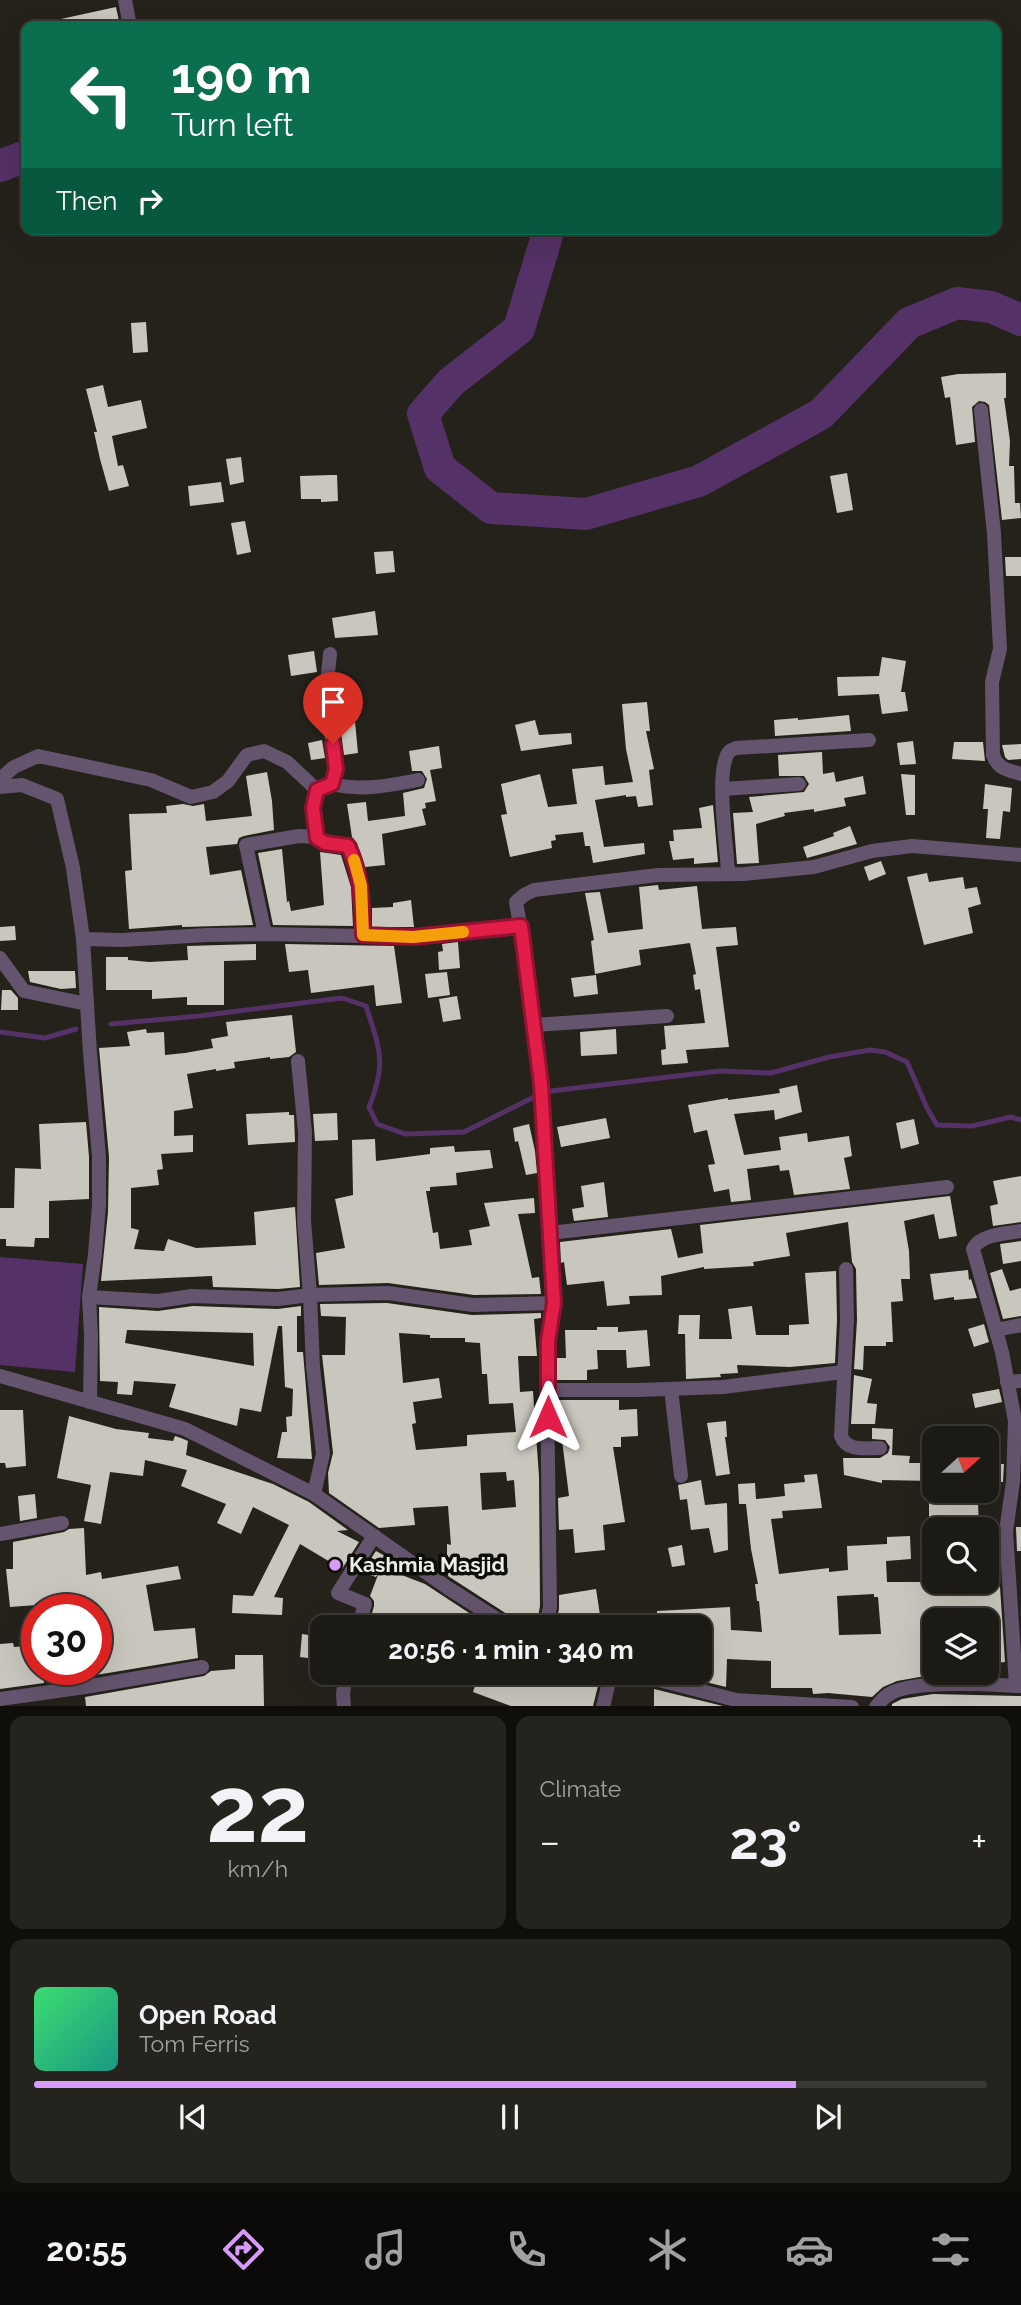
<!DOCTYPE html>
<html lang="en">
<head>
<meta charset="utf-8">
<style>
	:root { --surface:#1b1a14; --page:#24231d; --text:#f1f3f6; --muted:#a0a1a0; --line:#393834; --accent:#d79bf9 }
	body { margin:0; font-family:Raleway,sans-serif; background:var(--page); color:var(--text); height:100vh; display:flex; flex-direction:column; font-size:26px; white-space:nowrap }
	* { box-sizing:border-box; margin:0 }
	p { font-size:23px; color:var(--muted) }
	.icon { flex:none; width:38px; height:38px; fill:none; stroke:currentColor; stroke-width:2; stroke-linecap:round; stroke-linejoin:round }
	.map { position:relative; height:1706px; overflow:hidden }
	.drawer { display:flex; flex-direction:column; gap:10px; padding:10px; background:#0f0e0b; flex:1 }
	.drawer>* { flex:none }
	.guide { position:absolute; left:21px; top:21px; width:980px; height:214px; border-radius:14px; box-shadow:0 7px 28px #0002,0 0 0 2px var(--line); background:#0b6e4f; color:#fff; overflow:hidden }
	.needle { width:46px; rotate:69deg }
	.controls { position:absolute; left:922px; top:1426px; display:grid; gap:14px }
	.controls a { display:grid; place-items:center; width:77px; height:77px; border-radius:14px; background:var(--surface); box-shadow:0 7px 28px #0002,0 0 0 2px var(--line); font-size:35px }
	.speed { position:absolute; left:21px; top:1594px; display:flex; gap:14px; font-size:35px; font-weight:700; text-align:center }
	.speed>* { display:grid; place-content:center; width:91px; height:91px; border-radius:50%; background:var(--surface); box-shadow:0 7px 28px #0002,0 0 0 2px var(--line); line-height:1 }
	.speed .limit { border:10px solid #d22; background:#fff; color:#111 }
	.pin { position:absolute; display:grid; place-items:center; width:60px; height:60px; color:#fff; margin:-72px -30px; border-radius:50% 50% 50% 0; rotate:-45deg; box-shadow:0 0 7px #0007 }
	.pin .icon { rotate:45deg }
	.me { position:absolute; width:77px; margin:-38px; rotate:0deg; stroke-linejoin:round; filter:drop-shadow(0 0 5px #0008) }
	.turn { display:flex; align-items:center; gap:24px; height:147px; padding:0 35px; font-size:32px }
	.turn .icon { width:91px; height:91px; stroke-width:2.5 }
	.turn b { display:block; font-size:49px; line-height:60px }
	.then { display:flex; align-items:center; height:66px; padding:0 35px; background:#0003; gap:14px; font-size:26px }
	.big { font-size:52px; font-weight:700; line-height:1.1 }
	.drawer .card { flex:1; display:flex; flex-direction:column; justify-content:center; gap:10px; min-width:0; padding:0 24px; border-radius:14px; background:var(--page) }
	.drawer .dial { align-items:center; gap:0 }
	.dial b { font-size:91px; line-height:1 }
	.song { display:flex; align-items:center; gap:21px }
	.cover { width:84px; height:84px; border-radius:10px; background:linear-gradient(135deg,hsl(140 70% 55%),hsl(170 70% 35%)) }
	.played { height:7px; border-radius:4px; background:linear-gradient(90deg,var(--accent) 80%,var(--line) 80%) }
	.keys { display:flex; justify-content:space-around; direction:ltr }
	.heat { display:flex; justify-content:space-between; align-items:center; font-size:38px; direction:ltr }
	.drawer .tiles { flex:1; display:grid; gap:10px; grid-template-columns:1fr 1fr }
	.card:last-child { grid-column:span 2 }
	.trip { position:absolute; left:310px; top:1615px; width:402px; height:70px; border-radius:14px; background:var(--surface); box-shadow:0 7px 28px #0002,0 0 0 2px var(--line); font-weight:700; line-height:70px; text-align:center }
	.dock { display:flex; height:112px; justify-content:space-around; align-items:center; background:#0b0a08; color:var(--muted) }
	.dock .icon { width:49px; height:49px }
	.dock .active { color:var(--accent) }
	.dock b { font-size:32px; color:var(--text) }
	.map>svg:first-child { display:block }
	.water { fill:#543166 }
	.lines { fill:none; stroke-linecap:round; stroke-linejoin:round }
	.stream { stroke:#543166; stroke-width:5 }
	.river { stroke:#543166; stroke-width:32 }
	.building { fill:#c9c7bd; fill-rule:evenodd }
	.minor { stroke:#64546d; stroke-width:14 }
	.route-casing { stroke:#92132f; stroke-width:18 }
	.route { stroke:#e11d48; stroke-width:12 }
	.slow { stroke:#f59e0b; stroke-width:12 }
	.poi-dot { fill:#d79bf9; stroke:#0c0c08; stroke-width:2.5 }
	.labels { text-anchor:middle; stroke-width:7; stroke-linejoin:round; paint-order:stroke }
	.poi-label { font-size:21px; font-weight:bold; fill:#eeede8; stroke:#0c0c08; text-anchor:start }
</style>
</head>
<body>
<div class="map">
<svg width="1021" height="1707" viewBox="0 0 1021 1707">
	<rect width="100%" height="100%" fill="#24221b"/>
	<path class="water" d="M0 1257 83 1264 75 1372 0 1365Z"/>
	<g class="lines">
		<g class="stream">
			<path d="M111 1024 199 1016 342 998 366 1006C380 1050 387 1063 369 1107L377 1124 405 1134 464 1132 536 1096"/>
			<path d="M0 1032 45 1038 76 1029"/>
			<path d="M551 1091 719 1071 771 1073 829 1057 870 1050 885 1052 907 1062 927 1108 937 1125 972 1126 1011 1117 1021 1120"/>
		</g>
		<g class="river">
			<path d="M0 166 26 156"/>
			<path d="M549 229 519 329 451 382 423 414 440 468 491 508 586 514 699 481 821 414 909 323 957 303 991 307 1021 320"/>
		</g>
	</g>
	<g class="building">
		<path d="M116 7 120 26H62L61 19Z"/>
		<path d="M146 322 148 352 133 353 131 323Z"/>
		<path d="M1006 373V398H1004L1010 441 1009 466H1014L1015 503H1020L1021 518 1002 520 989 405 985 402 979 401 972 407 975 442 956 445 950 397 945 398 941 377 958 374Z"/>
		<path d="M103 385 108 407 141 400 147 428 112 436 118 466 123 465 129 486 109 491 100 459 94 432H97L86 389Z"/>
		<path d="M241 457 244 482 230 485 226 459Z"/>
		<path d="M847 473 853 510 837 513 830 476Z"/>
		<path d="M331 475H337L338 501 321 502V499H301L300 476Z"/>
		<path d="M221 482 224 502 190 506 188 486Z"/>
		<path d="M245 521 251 552 237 555 231 523Z"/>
		<path d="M393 551 395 572 376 574 374 552Z"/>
		<path d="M1005 557H1021V576H1006Z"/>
		<path d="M375 611 378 635 335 638 332 618Z"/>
		<path d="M314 651 317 672 291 676 288 655Z"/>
		<path d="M882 657 906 661 901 692H905L908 711 882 714 879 694 838 696 837 677 879 676Z"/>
		<path d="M353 701 358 753 344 755 337 702Z"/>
		<path d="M647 702 650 731H646L654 769 649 770 653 805 638 807 636 796 626 797V795L595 800 604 847 644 843 645 854 593 863 590 846H585L583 832 555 835 556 840 551 841 552 848 510 857 501 815 507 814 501 784 540 774 548 807 577 804 572 769 603 766 605 785 633 782 626 749 622 704Z"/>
		<path d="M849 715 851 731 775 736 774 720 798 718V720Z"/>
		<path d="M535 720 539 735 571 733 572 744 521 751 515 725Z"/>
		<path d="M322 740 325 758 311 760 308 743Z"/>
		<path d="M913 741 916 764 900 765 897 743Z"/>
		<path d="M954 742H983L985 761 952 759Z"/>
		<path d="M1021 744V759L1008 760 1005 757 1002 745Z"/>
		<path d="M439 746 442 768 430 770 436 801 425 803 426 808 422 809 426 825 382 834 385 865 365 867 357 843 352 837 347 804 366 802 368 821 405 816 403 793 424 788 427 779 422 771H412L409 751Z"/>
		<path d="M822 752 823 774 834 772 836 782 863 776 866 794 844 798 846 806 814 812V809L784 813 785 816 756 824 759 863 737 864 733 813 753 812 749 797 804 792 809 784 804 776H779L778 755Z"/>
		<path d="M267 772 272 801 274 830 244 836 239 838 237 844 206 847 210 875 241 870 253 925 182 927V925L129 929 125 871 132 870 129 814 167 813 166 806 183 804 193 806 204 804 206 821 252 816 246 776Z"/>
		<path d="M901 774 915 775V815H906Z"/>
		<path d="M985 784 1012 788 1010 812 1003 811 1000 839 986 838 988 809H983Z"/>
		<path d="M713 805 718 862 694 864V858L673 860 669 841H674L673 830 702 828 699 808Z"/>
		<path d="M850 826 857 844 807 858 803 847 834 836 833 833Z"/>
		<path d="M282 849 287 902 289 901 291 911 324 905 320 852 341 855 351 887 353 926 273 925 258 853Z"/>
		<path d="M881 861 886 874 869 881 864 867Z"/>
		<path d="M927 873 929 882 963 877 965 889 977 887 981 904 968 908 973 933 924 945 907 877Z"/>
		<path d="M658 885 659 890 697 886 702 929 736 927 738 945 716 947 729 1047 686 1050 688 1063 662 1065 661 1050 666 1049 664 1026 705 1023 700 989 695 990 693 975 696 974 690 943 639 950 641 965 595 974 591 941 594 940 585 893 600 892 608 933 643 929 639 887Z"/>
		<path d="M411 900 414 927H372V908L393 907V903Z"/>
		<path d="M15 926 16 940 0 941V927Z"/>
		<path d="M458 942 460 968 439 970 438 952 443 951 442 944Z"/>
		<path d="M256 944V960L224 961V1005H187V997L152 999V990H106V957H128V960L149 962 188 960 187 946Z"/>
		<path d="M285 944 394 946 402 1003 376 1006 374 985 311 993 308 970 289 972Z"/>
		<path d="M28 971H75L76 988 61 989 30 982Z"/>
		<path d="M447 972 450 995 428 998 425 974Z"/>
		<path d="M596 975 598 994 574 997 571 978Z"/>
		<path d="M2 990H11L18 998V1010H1Z"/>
		<path d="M457 996 461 1019 443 1022 439 999Z"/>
		<path d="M292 1015 296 1052 289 1057 270 1059V1057L234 1062 235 1068 216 1071V1069L187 1074 193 1108 174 1111V1136L193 1135V1152L161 1154 163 1169 157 1170 159 1185 131 1188V1228L139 1230 134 1249 164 1251 168 1239 196 1248 256 1245 254 1212 295 1207 300 1287 278 1289 213 1287 212 1276 101 1281 108 1212 109 1157 99 1048 130 1046 127 1032 146 1029 147 1033 164 1032 165 1055 185 1053 213 1048 211 1039 228 1036 226 1022Z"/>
		<path d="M616 1029 617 1054 581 1056 580 1032Z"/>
		<path d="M797 1085 802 1112 775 1120 774 1110 734 1114 744 1155 781 1150 779 1137 807 1133 808 1142 849 1136 852 1156 844 1158 850 1189 794 1195 789 1170 780 1171 779 1165 747 1169 751 1200 731 1202 729 1189 714 1192 708 1165 715 1164 707 1130 694 1133 688 1105 728 1098V1100L780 1093 779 1089Z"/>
		<path d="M289 1112V1115H294L295 1142 248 1145 246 1114Z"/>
		<path d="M337 1113 338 1140 315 1141 313 1114Z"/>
		<path d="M606 1118 610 1138 561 1147 557 1127Z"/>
		<path d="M914 1119 919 1144 901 1149 896 1123Z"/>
		<path d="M86 1122 89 1157V1199L49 1201V1238H35L34 1247 6 1246V1239H0V1208H14L15 1168 41 1169 39 1124Z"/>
		<path d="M529 1124 535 1151 537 1173 526 1175 518 1141 515 1142 513 1128Z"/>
		<path d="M375 1139 376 1161 430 1154V1148L454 1146 455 1152 490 1150 493 1168 456 1173 457 1185 430 1187V1191H426L433 1233 438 1232 440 1249 472 1245 469 1230 490 1226 484 1203 534 1198 535 1213 518 1214 532 1278 539 1277 541 1294 474 1295 388 1283 319 1285 316 1253 345 1248 335 1199 353 1195 352 1140Z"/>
		<path d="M1021 1176V1222L993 1226 990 1206 998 1204 993 1181Z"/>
		<path d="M604 1182 608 1217 574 1221 572 1209 584 1207 581 1186Z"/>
		<path d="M950 1196 957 1236 939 1239 934 1214 904 1221 909 1251 910 1279H901L903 1301 891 1302 893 1342H886V1346H864L863 1370 854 1369 857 1320 856 1269 852 1262 848 1222 786 1233 790 1256 753 1262 754 1266 704 1269V1267L661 1276 662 1295 629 1296 630 1304 607 1306 604 1281 567 1285 564 1262 561 1263 560 1242 671 1229 678 1258 703 1253 700 1225Z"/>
		<path d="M1021 1241V1261L1003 1264 1000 1244Z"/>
		<path d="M1002 1269 1010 1291 1021 1288V1316L1003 1319 990 1273Z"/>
		<path d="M968 1270 969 1280 971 1279 977 1298 954 1300V1297L934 1300 930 1274Z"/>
		<path d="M836 1271 837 1320 835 1363 790 1367 737 1365 738 1373 720 1374 721 1377 686 1379 685 1334H678L679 1315H700L699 1339H732L728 1309 752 1306 756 1335H789V1325L809 1324 805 1273Z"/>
		<path d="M387 1303 472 1315 541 1313V1318L534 1319 537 1356H518L520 1392 533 1391 539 1477 540 1606 536 1628H521L516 1620 448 1576 450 1558H447V1544L451 1545 448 1506 413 1508 415 1525 379 1528 329 1493 328 1473 333 1453 322 1355H345L346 1317 321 1316 320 1304ZM399 1333 430 1335V1338H465V1342L480 1343 482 1374H487L489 1404 513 1403 516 1432 467 1435V1446L416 1450 412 1424 416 1423 413 1402 442 1398 439 1378 403 1383ZM506 1472 507 1481 514 1480 516 1507 482 1510 480 1473Z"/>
		<path d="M193 1306 278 1309 301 1306V1316H297V1352H303L312 1459 277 1458 282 1432H287L286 1417 292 1416 293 1389 285 1387 282 1326H278L261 1412 240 1408 237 1426 169 1407 176 1384 134 1381 132 1395 117 1394 118 1382 100 1381 99 1307 158 1311ZM127 1330 253 1333 254 1366 125 1343Z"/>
		<path d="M984 1324 989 1342 974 1347 968 1329Z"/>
		<path d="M597 1327H618V1332L647 1330 650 1366 627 1368 626 1350H597L598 1369 587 1370V1380H557V1358H566L565 1330H597Z"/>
		<path d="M854 1375 872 1379 867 1403 877 1404 875 1424H851Z"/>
		<path d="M999 1389 1002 1402 975 1408 972 1394Z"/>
		<path d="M557 1400H619V1410L637 1409 638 1436 621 1437V1447H613L625 1522 603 1525 605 1550 575 1553 573 1529 559 1530 558 1498 569 1496Z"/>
		<path d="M0 1410H23L26 1466 6 1468 5 1463H0Z"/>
		<path d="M69 1416 116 1429 149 1433 148 1438 173 1441 175 1436 181 1438 188 1441 186 1455 273 1484 309 1502 348 1530 337 1531 359 1542 342 1569 300 1544 274 1597 283 1598 282 1615 232 1613 233 1595 253 1596 289 1525 253 1507 241 1534 217 1523 226 1504 181 1486 187 1470 145 1460 143 1476 110 1472 101 1524 84 1521 91 1485 57 1478Z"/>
		<path d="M726 1421 727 1437H725L730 1474 716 1476 707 1423Z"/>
		<path d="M872 1428 893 1429 892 1455 910 1456 909 1463H934V1481L882 1480V1483L844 1475 843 1458H880L888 1453 890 1447 885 1440 872 1439Z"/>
		<path d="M987 1464H1004L1003 1482H987Z"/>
		<path d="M817 1474 822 1508 782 1511 783 1518 771 1519 779 1574 829 1568V1572L848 1570 847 1546 887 1544V1537L910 1536 911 1559 886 1561 887 1582H983V1587H1000L1005 1662 995 1663 994 1636H987V1620H934V1673L960 1675H931L897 1681 883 1687 872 1697 828 1693 813 1694 812 1688H771V1661L727 1659 726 1687 670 1673H700V1628H657V1611L730 1607 731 1630 762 1632 759 1601H757L755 1584H758L751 1549 746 1504H739L738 1484 755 1483 756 1499 785 1496 784 1484 805 1482 804 1475ZM874 1594V1597H878L881 1634 839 1635 837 1596Z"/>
		<path d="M701 1480 705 1505 727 1503 728 1550 714 1553 709 1528 691 1530 687 1499 680 1500 678 1485Z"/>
		<path d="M35 1494 37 1518 20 1521 18 1496Z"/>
		<path d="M929 1498 978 1501 979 1530H964V1526H929Z"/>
		<path d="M1016 1527H1021V1551H1017Z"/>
		<path d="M84 1528 86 1575 101 1572 102 1579 178 1566 181 1579 146 1585 154 1631 195 1628 198 1658 84 1677 83 1670H101L96 1633V1610H37V1605L10 1607 6 1569H13V1542L64 1532 69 1529Z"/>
		<path d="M987 1528H997L998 1553 987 1554Z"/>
		<path d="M682 1545 685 1565 672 1567 668 1548Z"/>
		<path d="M376 1551 387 1557 376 1577 362 1572Z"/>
		<path d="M381 1567 425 1584 492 1628H368L374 1606V1601L370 1596Z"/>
		<path d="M596 1589 602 1628H555L559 1609V1595Z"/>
		<path d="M302 1634 322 1637V1660L300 1657Z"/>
		<path d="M13 1643 14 1647 37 1645V1670H43L44 1683 0 1689V1644Z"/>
		<path d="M235 1655H263L264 1706H86L85 1697 204 1676 211 1671 235 1669Z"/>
		<path d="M479 1673H580L600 1678 593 1706H511L473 1692Z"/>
		<path d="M654 1689 723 1706H654Z"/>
		<path d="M933 1694 1021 1696V1706H892V1704L902 1699Z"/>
	</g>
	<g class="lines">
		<g class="minor">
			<path d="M125 0 130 26"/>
			<path d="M981 410 994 533 1000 649 992 682 993 755C998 769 1007 770 1021 774"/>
			<path d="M0 779 14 767 38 756 151 780 191 797 213 792 228 781 247 755 264 751 287 762 317 790 332 784 336 769 326 693 330 654"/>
			<path d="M332 784C361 791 388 786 418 780"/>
			<path d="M0 787 22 785 57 799 73 868 83 939 90 1053 99 1157V1205L95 1254 89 1297 91 1335 90 1402"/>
			<path d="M723 789 799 784"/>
			<path d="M317 837 325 843 348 846 361 885 363 935"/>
			<path d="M728 873C727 846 716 778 727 755 730 750 730 751 736 748L869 740"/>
			<path d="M265 934 246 845 299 836 317 837 313 809 317 790"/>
			<path d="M83 939 122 940 207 935 265 934 413 937 521 926"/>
			<path d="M0 958 24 991 87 1004"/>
			<path d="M534 1025 667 1016"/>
			<path d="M298 1061 305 1132 304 1220 310 1295 313 1367 323 1454 314 1494"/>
			<path d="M550 1233 947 1187"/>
			<path d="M846 1269 847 1320 841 1436C847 1452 865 1448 880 1448"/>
			<path d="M89 1297 158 1301 192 1296 278 1299 310 1295 388 1293 473 1305 554 1303"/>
			<path d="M996 1330 1021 1325"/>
			<path d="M0 1376 185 1429 314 1494 448 1588 511 1628"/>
			<path d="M1007 1382 1021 1381"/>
			<path d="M671 1389 681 1476"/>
			<path d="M547 1390H639L723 1387 843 1372"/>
			<path d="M0 1534 62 1523"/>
			<path d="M358 1628 365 1604 338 1593 374 1536"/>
			<path d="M545 1628 550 1607 547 1390 548 1341 554 1303 541 1084 527 966 516 902 524 895 534 890 658 875 744 874 814 867 872 851 912 846 1021 855"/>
			<path d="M632 1673 736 1700 852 1707"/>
			<path d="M1016 1686 1006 1532 1013 1481 1015 1421 1002 1352 973 1249C981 1234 1005 1234 1021 1231"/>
			<path d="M0 1699 85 1687 202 1667"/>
			<path d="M344 1707 343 1694 346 1673"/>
			<path d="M603 1707 611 1673"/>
			<path d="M876 1707C879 1703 883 1698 888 1695 910 1679 992 1685 1021 1686"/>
		</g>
	</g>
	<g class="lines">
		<defs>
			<path id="route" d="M333 744 336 769 332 784 317 790 313 808 317 838 325 843 348 846C362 874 362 904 363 935L413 937 521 926 541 1084 554 1303 548 1341V1417"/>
		</defs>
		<use href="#route" class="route-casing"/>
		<use href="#route" class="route"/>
		<path class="slow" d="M354 860 361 885 363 935 413 937 463 932"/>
	</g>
	<circle class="poi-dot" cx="335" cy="1565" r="7"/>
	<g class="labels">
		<g class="poi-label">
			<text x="349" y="1572">Kashmia Masjid</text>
		</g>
	</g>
</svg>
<div class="controls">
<a><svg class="needle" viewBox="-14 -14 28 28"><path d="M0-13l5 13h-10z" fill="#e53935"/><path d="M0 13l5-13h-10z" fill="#a0a1a0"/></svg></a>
<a><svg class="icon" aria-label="search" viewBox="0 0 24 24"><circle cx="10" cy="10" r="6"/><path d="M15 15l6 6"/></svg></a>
<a><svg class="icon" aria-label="layers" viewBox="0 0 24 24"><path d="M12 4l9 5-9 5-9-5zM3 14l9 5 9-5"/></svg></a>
</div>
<div class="speed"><div class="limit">30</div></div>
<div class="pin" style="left:333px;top:744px;background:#d93025"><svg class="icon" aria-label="arrive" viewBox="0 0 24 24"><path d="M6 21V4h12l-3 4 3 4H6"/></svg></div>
<svg class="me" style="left:548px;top:1417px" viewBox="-20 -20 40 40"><path d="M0-17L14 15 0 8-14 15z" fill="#e11d48" stroke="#fff" stroke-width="4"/></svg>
<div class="trip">20:56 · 1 min · 340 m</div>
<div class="guide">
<div class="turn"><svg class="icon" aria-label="left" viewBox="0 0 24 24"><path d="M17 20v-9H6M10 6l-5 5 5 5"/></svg><div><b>190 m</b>Turn left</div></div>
<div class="then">Then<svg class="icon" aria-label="right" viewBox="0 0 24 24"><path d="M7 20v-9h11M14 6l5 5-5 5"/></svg></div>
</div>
</div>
<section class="drawer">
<div class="tiles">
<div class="card dial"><b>22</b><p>km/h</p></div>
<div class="card"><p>Climate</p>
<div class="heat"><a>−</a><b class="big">23°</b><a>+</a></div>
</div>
<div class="card">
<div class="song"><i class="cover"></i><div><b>Open Road</b><p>Tom Ferris</p></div></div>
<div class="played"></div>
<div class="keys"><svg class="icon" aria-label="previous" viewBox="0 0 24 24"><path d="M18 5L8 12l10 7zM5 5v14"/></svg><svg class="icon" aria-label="pause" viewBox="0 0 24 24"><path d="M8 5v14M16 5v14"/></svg><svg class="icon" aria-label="next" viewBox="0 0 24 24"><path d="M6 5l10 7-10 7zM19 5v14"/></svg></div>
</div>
</div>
</section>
<nav class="dock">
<b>20:55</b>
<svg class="icon active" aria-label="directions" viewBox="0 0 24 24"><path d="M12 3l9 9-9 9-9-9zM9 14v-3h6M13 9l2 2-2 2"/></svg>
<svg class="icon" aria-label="music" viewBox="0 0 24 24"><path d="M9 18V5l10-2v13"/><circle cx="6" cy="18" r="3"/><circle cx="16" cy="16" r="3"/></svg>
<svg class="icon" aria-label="phone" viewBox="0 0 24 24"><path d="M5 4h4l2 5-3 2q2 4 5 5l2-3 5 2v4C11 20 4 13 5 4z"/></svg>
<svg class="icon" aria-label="climate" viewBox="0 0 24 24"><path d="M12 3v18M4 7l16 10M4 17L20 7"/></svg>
<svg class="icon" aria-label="car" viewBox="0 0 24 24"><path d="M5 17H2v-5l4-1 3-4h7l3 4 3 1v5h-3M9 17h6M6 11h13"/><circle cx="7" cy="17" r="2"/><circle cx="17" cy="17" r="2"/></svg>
<svg class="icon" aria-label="filters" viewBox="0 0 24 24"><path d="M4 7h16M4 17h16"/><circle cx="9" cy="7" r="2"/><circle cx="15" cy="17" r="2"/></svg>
</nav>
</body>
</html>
